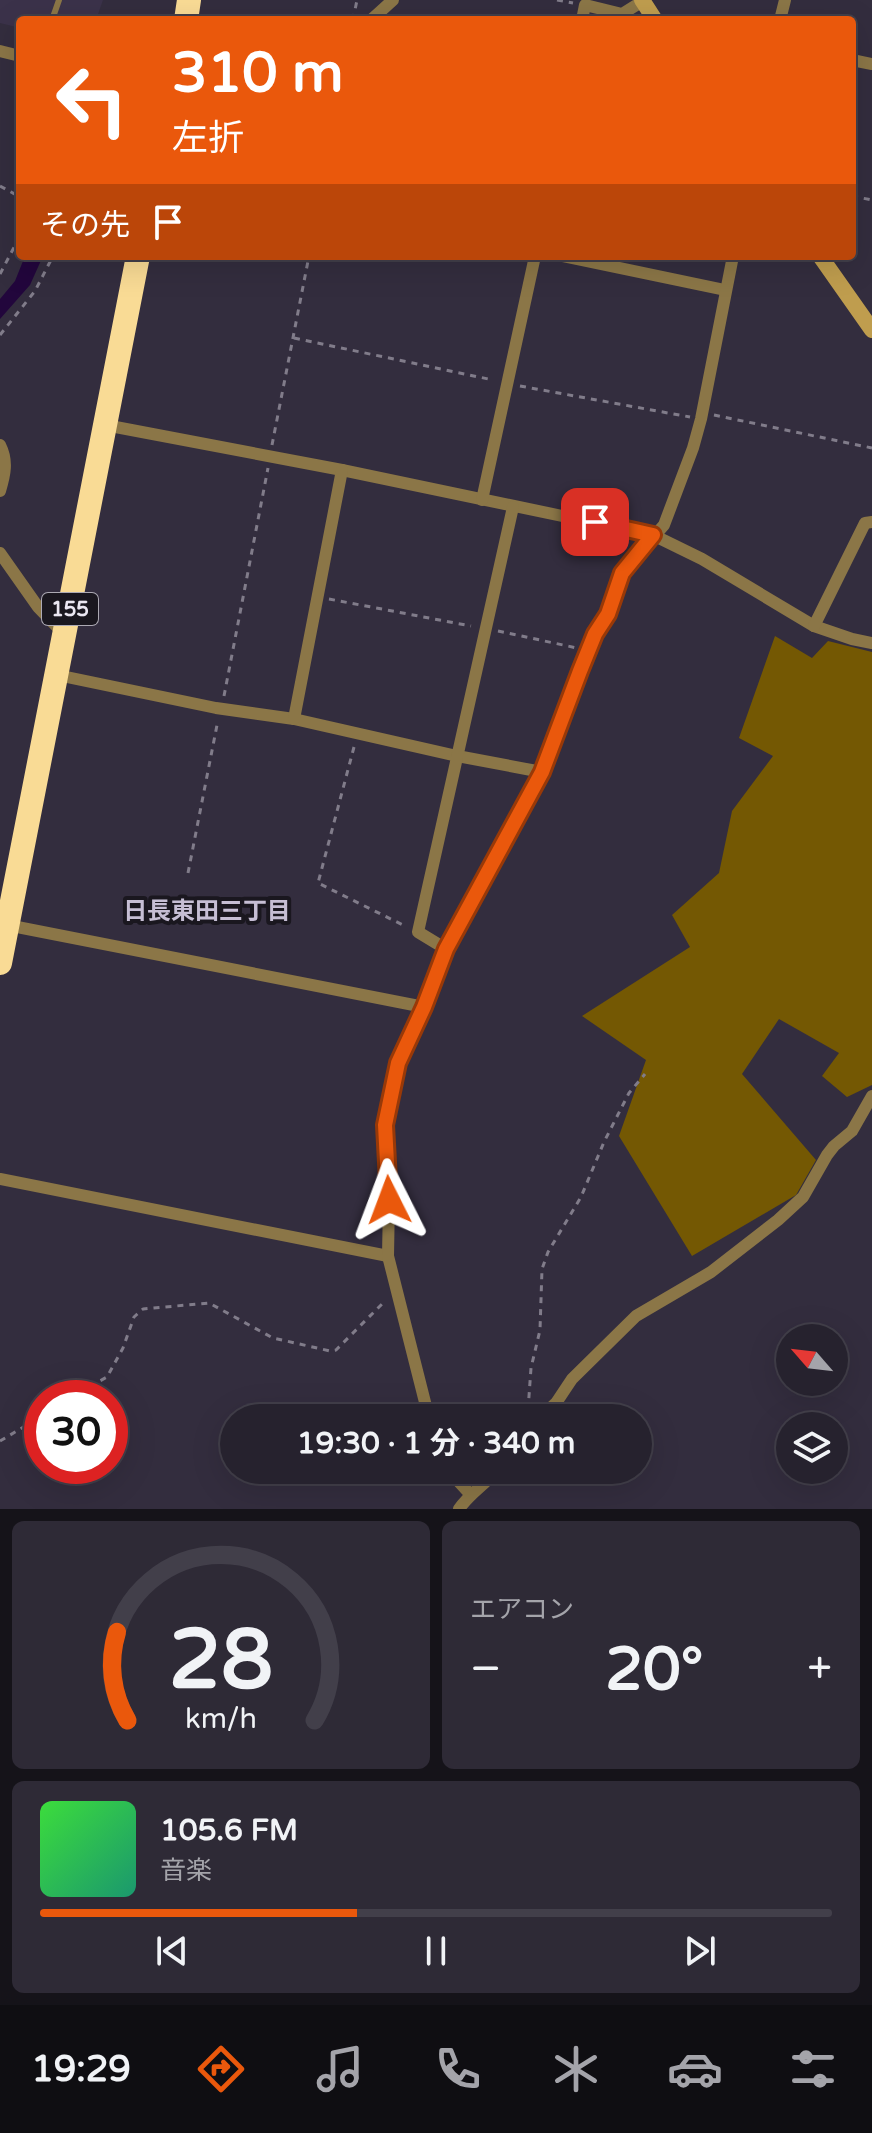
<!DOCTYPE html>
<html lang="ja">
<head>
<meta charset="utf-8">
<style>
	:root { --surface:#26222e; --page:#2e2a36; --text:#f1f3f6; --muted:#a4a4aa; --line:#423f4a; --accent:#ea580c }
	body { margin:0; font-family:"Varela Round","Noto Sans JP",sans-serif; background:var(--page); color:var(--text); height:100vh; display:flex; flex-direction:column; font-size:30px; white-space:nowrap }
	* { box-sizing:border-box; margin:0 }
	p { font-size:26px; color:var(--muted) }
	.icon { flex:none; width:44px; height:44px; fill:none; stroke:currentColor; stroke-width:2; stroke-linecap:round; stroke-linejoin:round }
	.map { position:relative; height:1509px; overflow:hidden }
	.details { display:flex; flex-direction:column; gap:12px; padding:12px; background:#151319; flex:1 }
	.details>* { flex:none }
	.banner { position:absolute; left:16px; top:16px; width:840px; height:244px; border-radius:8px; box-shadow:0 8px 32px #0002,0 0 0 2px var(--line); background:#ea580c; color:#fff; overflow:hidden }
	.needle { width:52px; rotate:298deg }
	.buttons { position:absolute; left:776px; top:1324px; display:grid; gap:16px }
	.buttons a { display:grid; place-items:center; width:72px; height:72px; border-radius:50%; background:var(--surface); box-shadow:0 8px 32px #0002,0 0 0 2px var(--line); font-size:40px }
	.speed { position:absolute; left:24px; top:1380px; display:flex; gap:16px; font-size:40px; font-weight:700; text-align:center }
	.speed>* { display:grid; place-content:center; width:104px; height:104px; border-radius:50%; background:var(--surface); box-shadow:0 8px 32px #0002,0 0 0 2px var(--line); line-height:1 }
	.speed .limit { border:12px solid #d22; background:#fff; color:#111 }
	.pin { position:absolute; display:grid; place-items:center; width:68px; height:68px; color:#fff; margin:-34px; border-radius:16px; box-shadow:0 4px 12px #0006 }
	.me { position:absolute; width:88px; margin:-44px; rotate:357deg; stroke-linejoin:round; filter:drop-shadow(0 0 6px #0008) }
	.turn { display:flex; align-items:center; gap:28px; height:168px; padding:0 24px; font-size:36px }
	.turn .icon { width:104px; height:104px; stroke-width:2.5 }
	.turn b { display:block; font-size:56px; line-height:68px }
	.then { display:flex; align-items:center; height:76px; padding:0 24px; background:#0003; gap:16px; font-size:30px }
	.big { font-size:60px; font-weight:700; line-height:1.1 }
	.details .widget { flex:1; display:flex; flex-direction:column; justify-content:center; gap:12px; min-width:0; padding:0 28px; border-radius:12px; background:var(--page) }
	.details .dial { align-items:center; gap:0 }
	.dial svg { height:208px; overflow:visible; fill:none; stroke:var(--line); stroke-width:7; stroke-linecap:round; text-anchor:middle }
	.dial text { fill:var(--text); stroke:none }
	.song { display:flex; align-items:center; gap:24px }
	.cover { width:96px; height:96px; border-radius:12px; background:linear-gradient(135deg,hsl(120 70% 55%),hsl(160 70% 35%)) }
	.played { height:8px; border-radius:4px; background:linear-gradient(90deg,var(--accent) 40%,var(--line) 40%) }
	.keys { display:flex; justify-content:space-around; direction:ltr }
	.heat { display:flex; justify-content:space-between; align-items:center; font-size:44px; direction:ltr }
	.details .tiles { flex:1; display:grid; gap:12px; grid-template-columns:1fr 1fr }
	.widget:last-child { grid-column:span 2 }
	.trip { position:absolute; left:220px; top:1404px; width:432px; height:80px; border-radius:40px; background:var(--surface); box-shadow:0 8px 32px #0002,0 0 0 2px var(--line); font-weight:700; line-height:80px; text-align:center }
	.dock { display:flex; height:128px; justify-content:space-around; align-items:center; background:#0f0e12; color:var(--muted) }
	.dock .icon { width:56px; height:56px }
	.dock .current { color:var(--accent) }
	.dock b { font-size:36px; color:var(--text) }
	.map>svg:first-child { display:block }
	.built { fill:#3b324a }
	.forest { fill:#745803 }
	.water { fill:#22063c }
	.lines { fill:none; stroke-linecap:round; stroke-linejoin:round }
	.path { stroke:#817c8a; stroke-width:3; stroke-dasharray:6 6; stroke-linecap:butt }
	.lane { stroke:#8b7647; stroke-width:6 }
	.street { stroke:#8b7647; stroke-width:12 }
	.secondary { stroke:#bf9d4e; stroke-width:16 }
	.highway { stroke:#f9db95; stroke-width:24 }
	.route-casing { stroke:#983908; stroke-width:20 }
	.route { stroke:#ea580c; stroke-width:14 }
	.labels { text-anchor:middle; stroke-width:8; stroke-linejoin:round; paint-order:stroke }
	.shield { fill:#1a171f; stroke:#aca9b3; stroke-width:2 }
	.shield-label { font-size:20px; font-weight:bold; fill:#ebe7f2 }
	.neighbourhood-label { font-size:24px; font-weight:bold; fill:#c6bed4; stroke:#1a171f }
</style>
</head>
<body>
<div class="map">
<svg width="872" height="1509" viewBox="0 0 872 1509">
	<rect width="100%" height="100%" fill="#332d3e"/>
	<path class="built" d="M0 0H103L96 20H20V28L0 23Z"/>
	<path class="forest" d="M775 636 812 658 828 641 872 652V1085L847 1097 822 1076 839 1053 779 1019 742 1074 816 1160 796 1195 692 1256 619 1136 646 1060 582 1016 690 947 672 915 719 873 732 811 773 756 739 738Z"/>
	<path class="water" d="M25 256H43L30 285 0 319V299L15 281Z"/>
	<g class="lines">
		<g class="path">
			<path d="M557 0 573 3"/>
			<path d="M353 20 357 0"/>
			<path d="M0 186 20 197"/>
			<path d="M852 196 872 200"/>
			<path d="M0 274 20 236"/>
			<path d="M0 335 35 291 53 256"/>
			<path d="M294 338 493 380"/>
			<path d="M520 386 690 417"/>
			<path d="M714 415 872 448"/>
			<path d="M272 445 309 256"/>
			<path d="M329 599 471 626"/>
			<path d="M498 631 577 648"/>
			<path d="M224 696 268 468"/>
			<path d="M354 747 318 883 407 927"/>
			<path d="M188 873 218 720"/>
			<path d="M69 1398 107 1377 123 1348 134 1317 143 1309 209 1303 273 1338 330 1351 336 1350 386 1300"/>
			<path d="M528 1410 531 1368 540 1330 542 1269 548 1252 581 1197 604 1142 629 1093 645 1074"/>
			<path d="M0 1441 42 1416"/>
		</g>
		<path class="lane" d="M52 20 59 0"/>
		<g class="street">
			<path d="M371 20 393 0"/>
			<path d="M582 20 585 5 622 14 643 1"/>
			<path d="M780 20 785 0"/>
			<path d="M0 51 20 56"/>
			<path d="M852 60 872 64"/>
			<path d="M562 256 725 290"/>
			<path d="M105 425 342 470 653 535 702 559 814 626 852 639 872 643"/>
			<path d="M0 445C8 461 5 474 0 491"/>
			<path d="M482 500 535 256"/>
			<path d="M0 553 38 607 65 635"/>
			<path d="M814 626 865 523 872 522"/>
			<path d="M57 675 216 708 294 719 457 756 542 772"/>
			<path d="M294 719 342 470"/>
			<path d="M7 925 424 1007"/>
			<path d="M446 949 418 932 513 507"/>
			<path d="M0 1179 388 1256"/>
			<path d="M429 1418 388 1256 389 1200 385 1125 391 1089 398 1063 424 1007 446 949 542 772 580 671 595 634 608 614 622 573 664 525 693 448 701 419 733 256"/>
			<path d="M540 1418 556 1403 572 1379 636 1316 711 1272 778 1220 803 1197 827 1155 834 1146 852 1131 872 1096"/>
			<path d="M448 1470 470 1494"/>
			<path d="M459 1509C470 1493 485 1485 497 1470"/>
		</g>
		<g class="secondary">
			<path d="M642 0 655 20"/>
			<path d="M820 256 872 330"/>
		</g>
		<g class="highway">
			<path d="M186 20 189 0"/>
			<path d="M0 963 138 256"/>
		</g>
	</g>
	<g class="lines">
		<defs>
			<path id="route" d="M389 1200 385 1125 398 1063 424 1007 446 949 542 772 580 671 595 634 608 614 622 573 653 535 595 522"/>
		</defs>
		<use href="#route" class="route-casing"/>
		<use href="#route" class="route"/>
	</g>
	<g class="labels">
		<rect class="shield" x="42" y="593" width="56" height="32" rx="6"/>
		<g class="shield-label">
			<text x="70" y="616">155</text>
		</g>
		<g class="neighbourhood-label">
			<text x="207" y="919">日長東田三丁目</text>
		</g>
	</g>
</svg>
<div class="buttons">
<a><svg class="needle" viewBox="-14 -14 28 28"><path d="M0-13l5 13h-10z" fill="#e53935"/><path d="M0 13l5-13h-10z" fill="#a4a4aa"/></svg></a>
<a><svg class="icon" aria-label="layers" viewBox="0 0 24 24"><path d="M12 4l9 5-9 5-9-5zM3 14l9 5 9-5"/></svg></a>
</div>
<div class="speed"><div class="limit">30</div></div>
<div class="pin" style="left:595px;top:522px;background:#d93025"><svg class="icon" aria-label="arrive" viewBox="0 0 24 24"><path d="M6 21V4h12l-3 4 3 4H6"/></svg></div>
<svg class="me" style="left:389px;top:1200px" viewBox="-20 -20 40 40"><path d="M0-17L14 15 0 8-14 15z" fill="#ea580c" stroke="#fff" stroke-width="4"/></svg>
<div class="trip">19:30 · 1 分 · 340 m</div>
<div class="banner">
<div class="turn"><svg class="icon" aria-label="left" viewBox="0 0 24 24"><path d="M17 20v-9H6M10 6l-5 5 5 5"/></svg><div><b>310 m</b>左折</div></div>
<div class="then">その先<svg class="icon" aria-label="arrive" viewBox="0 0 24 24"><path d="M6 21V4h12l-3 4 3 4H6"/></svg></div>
</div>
</div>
<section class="details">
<div class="tiles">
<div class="widget dial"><svg viewBox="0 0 100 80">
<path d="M14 69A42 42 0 1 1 86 69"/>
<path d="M14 69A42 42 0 0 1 10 35" stroke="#ea580c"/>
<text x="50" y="56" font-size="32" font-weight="700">28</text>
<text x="50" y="72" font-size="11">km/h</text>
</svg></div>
<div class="widget"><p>エアコン</p>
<div class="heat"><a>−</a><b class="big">20°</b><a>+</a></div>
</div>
<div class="widget">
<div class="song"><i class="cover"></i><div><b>105.6 FM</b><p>音楽</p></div></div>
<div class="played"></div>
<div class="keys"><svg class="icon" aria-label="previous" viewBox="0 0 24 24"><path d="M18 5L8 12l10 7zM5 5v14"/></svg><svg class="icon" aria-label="pause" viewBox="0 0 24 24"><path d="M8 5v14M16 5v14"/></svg><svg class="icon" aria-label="next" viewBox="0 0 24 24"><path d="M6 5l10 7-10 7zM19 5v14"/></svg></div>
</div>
</div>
</section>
<nav class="dock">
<b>19:29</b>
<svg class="icon current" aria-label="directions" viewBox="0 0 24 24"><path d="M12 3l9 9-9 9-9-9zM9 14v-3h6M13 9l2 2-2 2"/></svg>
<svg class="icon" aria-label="music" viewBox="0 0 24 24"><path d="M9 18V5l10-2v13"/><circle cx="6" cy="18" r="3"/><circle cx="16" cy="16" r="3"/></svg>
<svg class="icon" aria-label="phone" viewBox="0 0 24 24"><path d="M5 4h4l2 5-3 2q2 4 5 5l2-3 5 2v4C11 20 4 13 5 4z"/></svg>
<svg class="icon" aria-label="climate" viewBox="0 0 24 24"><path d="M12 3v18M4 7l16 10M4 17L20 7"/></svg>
<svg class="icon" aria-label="car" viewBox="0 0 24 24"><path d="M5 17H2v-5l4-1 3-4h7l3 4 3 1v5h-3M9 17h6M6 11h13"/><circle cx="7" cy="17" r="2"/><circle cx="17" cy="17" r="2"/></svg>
<svg class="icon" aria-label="filters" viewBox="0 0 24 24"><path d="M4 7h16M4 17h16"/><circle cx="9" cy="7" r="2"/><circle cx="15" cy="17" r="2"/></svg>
</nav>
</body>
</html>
